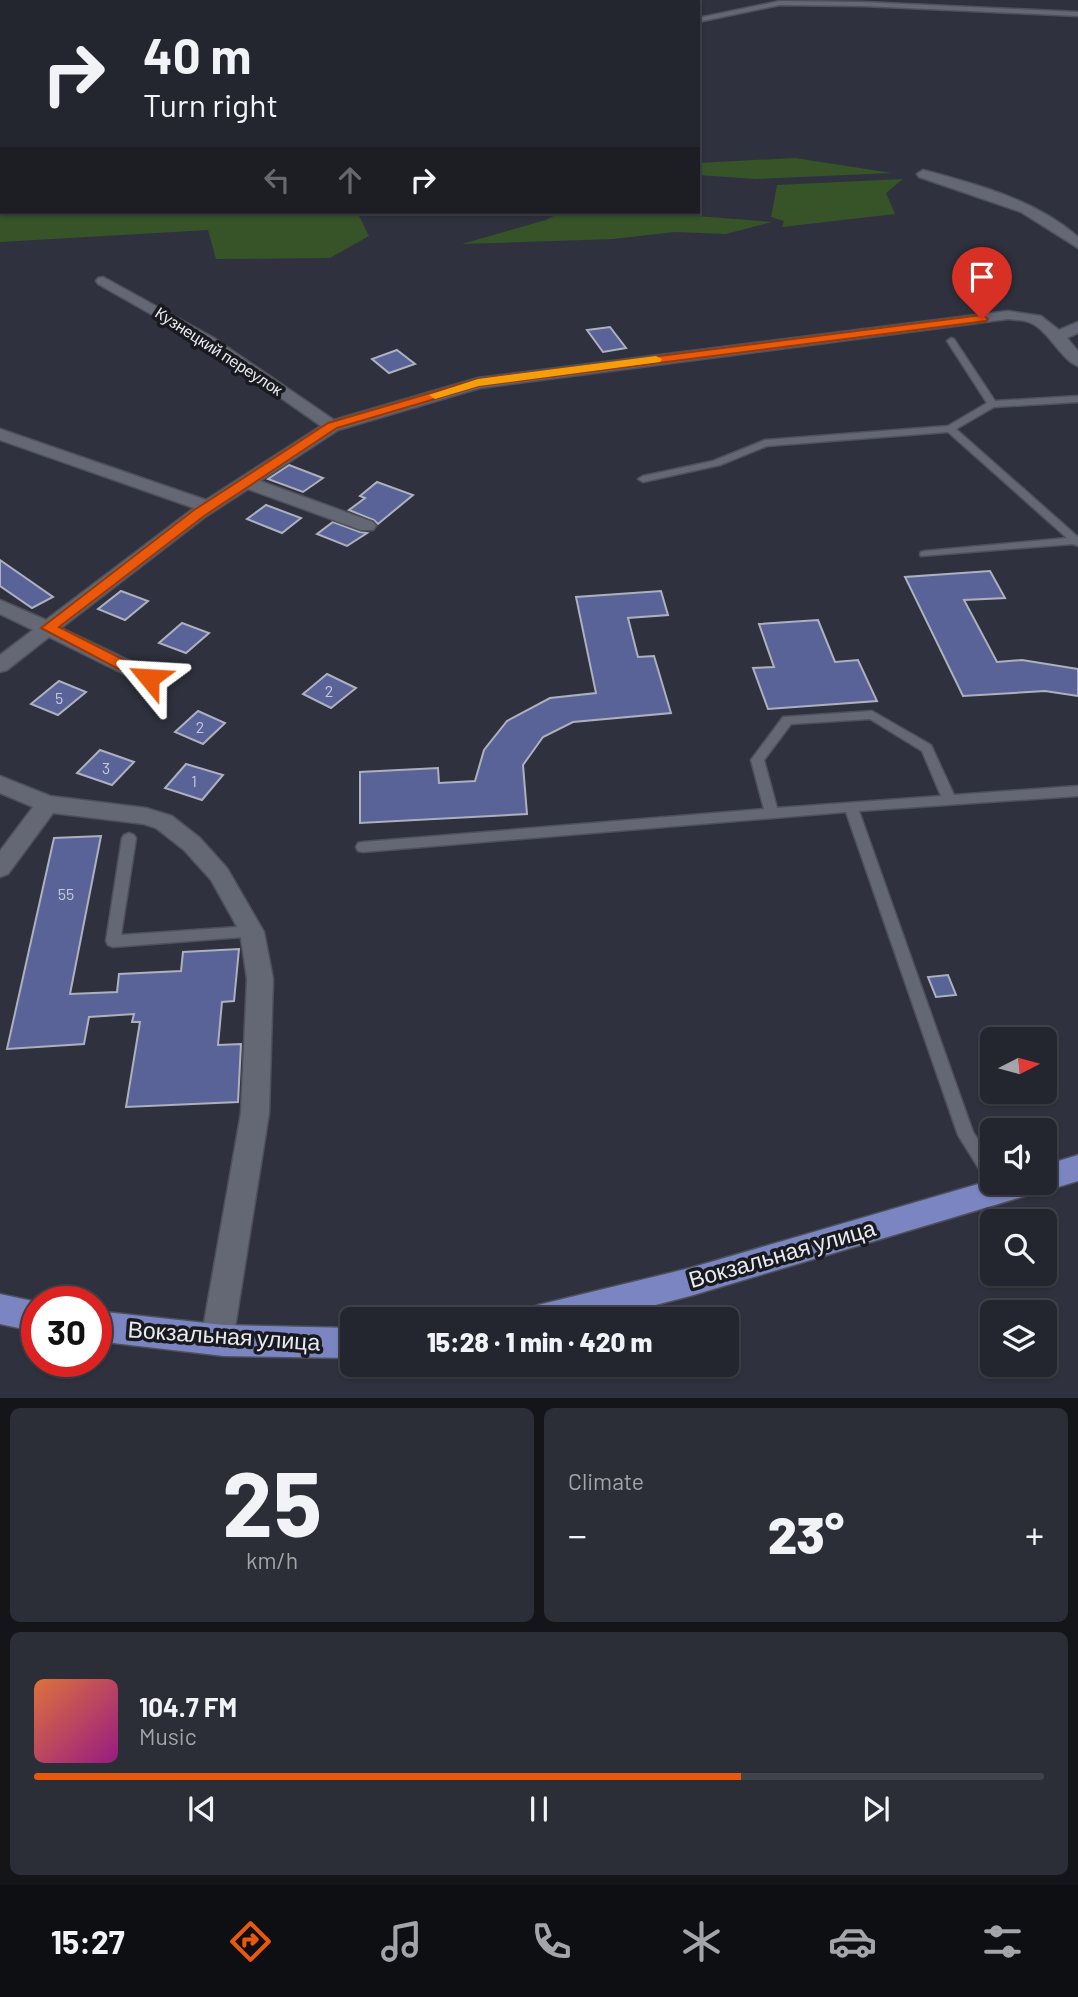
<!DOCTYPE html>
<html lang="en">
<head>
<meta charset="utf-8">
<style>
	:root { --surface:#23262e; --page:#2b2e36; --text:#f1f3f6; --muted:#a3a5aa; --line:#40434a; --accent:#ea580c }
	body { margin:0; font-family:Barlow,sans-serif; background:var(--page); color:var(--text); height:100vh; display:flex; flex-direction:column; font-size:26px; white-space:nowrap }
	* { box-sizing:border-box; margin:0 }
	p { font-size:23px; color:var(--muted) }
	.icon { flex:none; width:38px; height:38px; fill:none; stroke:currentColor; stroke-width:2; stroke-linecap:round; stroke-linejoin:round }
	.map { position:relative; height:1398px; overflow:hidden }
	.side { display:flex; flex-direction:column; gap:10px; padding:10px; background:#131519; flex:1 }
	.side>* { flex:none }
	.top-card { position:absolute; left:0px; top:0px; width:700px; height:214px; box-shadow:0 2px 5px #0004,0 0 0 2px var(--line); background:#23262e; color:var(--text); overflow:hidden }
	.needle { width:46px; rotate:84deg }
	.buttons { position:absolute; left:980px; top:1027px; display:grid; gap:14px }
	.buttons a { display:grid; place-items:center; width:77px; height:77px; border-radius:10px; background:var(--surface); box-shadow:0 2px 5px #0004,0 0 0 2px var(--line); font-size:35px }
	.speed { position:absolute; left:21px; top:1286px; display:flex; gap:14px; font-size:35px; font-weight:700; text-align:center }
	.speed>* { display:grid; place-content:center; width:91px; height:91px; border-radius:50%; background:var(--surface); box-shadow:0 2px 5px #0004,0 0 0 2px var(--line); line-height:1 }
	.speed .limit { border:10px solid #d22; background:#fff; color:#111 }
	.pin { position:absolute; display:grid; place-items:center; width:60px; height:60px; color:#fff; margin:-72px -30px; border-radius:50% 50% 50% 0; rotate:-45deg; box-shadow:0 0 7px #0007 }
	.pin .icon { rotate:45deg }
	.me { position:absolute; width:77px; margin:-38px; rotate:297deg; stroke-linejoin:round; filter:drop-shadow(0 0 5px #0008) }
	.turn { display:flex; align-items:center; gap:24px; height:147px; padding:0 28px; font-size:32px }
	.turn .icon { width:91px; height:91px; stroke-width:2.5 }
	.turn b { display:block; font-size:49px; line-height:60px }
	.lanes { display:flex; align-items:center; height:66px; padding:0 28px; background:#0003; justify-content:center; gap:35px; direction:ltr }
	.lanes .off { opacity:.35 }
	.big { font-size:52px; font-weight:800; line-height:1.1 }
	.side .tile { flex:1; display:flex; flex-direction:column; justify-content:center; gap:10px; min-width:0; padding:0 24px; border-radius:10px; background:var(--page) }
	.side .dial { align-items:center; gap:0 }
	.dial b { font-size:91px; line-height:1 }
	.song { display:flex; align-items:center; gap:21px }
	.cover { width:84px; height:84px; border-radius:10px; background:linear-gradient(135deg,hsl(20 70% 55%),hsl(310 70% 35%)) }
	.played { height:7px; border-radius:4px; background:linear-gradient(90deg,var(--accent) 70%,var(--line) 70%) }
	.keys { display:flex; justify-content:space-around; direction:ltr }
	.heat { display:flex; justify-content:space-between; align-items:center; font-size:38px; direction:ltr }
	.side .tiles { flex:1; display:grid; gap:10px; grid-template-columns:1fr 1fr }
	.tile:last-child { grid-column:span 2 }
	.trip { position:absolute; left:340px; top:1307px; width:399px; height:70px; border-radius:10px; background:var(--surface); box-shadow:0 2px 5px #0004,0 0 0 2px var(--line); font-weight:800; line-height:70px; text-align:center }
	.tabs { display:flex; height:112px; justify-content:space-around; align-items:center; background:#0e0f12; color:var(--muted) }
	.tabs .icon { width:49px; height:49px }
	.tabs .current { color:var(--accent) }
	.tabs b { font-size:32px; color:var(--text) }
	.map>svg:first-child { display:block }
	.green { fill:#375328 }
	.building { fill:#596397; stroke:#adb1bf; stroke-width:2 }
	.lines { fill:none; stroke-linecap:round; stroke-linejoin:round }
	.lane-casing { stroke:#4e505a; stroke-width:3 }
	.street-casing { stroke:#4e505a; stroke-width:3 }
	.primary-casing { stroke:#4e505a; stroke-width:3 }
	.lane { fill:#646774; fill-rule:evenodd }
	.street { fill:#646774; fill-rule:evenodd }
	.primary { fill:#7a85c1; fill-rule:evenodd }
	.route { fill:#ea580c; stroke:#983908; stroke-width:2 }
	.slow { fill:#f59e0b }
	.labels { text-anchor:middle; stroke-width:7; stroke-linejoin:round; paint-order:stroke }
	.far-street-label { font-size:16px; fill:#e8eaf2; stroke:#191a1f }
	.number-label { font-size:16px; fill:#c4c8db }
	.near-street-label { font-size:23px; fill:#e8eaf2; stroke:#191a1f }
</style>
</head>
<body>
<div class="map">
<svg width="1078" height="1399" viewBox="0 0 1078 1399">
	<rect width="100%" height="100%" fill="#2f323e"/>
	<g class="green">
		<path d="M795 158 892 173 756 179 698 175V163Z"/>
		<path d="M903 179 886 193 895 214 782 227 784 221 771 217 777 185Z"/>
		<path d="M0 187 2 212H357L369 236 330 258 216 259 208 230 0 242Z"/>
		<path d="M561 212H693L696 216 772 222 726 234 675 232 613 239 462 244 546 220Z"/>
	</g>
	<g class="building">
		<path d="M610 327 626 348 603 352 587 330Z"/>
		<path d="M397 350 415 364 389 373 372 359Z"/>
		<path d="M289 465 323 478 303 492 268 479Z"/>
		<path d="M377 482 413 495 378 524 374 520 349 510 365 498 360 496Z"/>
		<path d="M266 505 301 518 282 533 247 519Z"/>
		<path d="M333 522 360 532 367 533 347 546 317 534Z"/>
		<path d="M0 560 53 597 32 608 0 586Z"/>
		<path d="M990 571 1005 598 964 600 997 662 1022 660 1078 669V696L1045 691 963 696 905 577Z"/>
		<path d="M121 591 148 601 125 620 98 609Z"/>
		<path d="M661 591 668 615 628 618 638 657 654 656 671 713 573 722 543 737 523 765 527 814 360 823V772L438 768 439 783 475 781 484 750 507 721 550 698 596 693 576 597Z"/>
		<path d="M818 620 835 662 858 660 877 701 768 709 753 668 774 667 759 624Z"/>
		<path d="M182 623 209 633 186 653 159 643Z"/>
		<path d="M327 674 356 688 331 708 303 694Z"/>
		<path d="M59 681 86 692 58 715 31 704Z"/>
		<path d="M198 711 225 723 203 744 175 732Z"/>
		<path d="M100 750 134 762 112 785 77 773Z"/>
		<path d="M186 764 223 775 202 800 165 788Z"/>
		<path d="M101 836 70 994 117 992 119 974 181 971 183 952 239 949 234 1001 222 1002 218 1045 241 1044 238 1102 126 1107 140 1022H132L134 1014 89 1017 84 1044 7 1049 54 838Z"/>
		<path d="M948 975 956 995 936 997 928 977Z"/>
	</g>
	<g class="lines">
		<defs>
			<g id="lane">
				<path d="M780 1 864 2 1078 12V16L864 6 780 5 698 22V18Z"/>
				<path d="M0 119H2L0 124Z"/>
				<path d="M951 338 954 339 995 401 1078 396V402L994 407 956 429 1078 537V546L1073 544 921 556 920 554 921 552 925 551 1067 538 948 432 767 446 720 465 643 482 638 479 643 476 713 461 765 440 948 426 987 403 947 341Z"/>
				<path d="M872 711 931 745 954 795 1078 786V796L859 811 973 1132 992 1161V1182L986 1180 958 1135 846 812 363 852 358 851 356 847 358 843 363 842 764 809 751 760 783 717ZM870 719 922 751 941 796 777 808 764 760 791 724Z"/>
				<path d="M129 833 134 835 136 838 121 935 252 926 257 928 259 932 257 936 113 947 108 945 106 941 122 838 124 835Z"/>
			</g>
			<g id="street">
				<path d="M923 170C976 184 1036 200 1078 237V248L1021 212 919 177 917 174Z"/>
				<path d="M103 277 214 338 334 420 478 378 1008 311 1041 316 1059 330 1078 322V333L1067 338 1078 351V366C1062 361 1049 331 1031 323 1025 320 1015 320 1008 319L480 388 338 430 260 481 373 522 376 526 373 530H361L248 489 205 517 61 628 156 673 159 678 156 683H142L49 637 7 670 0 672V655L33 630 0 614V600L46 620 194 508 0 440V429L206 500 321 426 204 344 98 284 96 281 98 278Z"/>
				<path d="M0 776 50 796 146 808 172 816 200 838 227 868 264 932 273 979 269 1113 233 1340 228 1351 217 1355 206 1351 201 1340 241 1113 247 979 240 932 211 880 184 850 156 828 144 824 53 813 8 874 0 877V851L33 807 0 793Z"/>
			</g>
			<g id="primary">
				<path d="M1078 1155V1181L1045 1191 1037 1188 1035 1192 1025 1196 690 1296 598 1320H523L527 1310 538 1305 690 1268 992 1180V1183H1045V1165Z"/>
				<path d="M0 1294 37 1302V1332L0 1324Z"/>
				<path d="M96 1311 224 1325 352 1328V1358L224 1356 96 1341Z"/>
			</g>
		</defs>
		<use href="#lane" class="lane-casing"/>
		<use href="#street" class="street-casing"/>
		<use href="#primary" class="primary-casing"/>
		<use href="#lane" class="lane"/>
		<use href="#street" class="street"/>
		<use href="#primary" class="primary"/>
	</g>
	<path class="route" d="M982 315 988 319 986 321 479 386 337 428 204 516 59 627 154 675 157 678 154 682H143L41 628 194 510 328 423 478 379Z"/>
	<path class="slow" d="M656 356 662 359 660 362 479 386 435 399 429 395 478 379Z"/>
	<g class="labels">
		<g class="far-street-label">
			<text transform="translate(219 351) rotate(33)" y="6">Кузнецкий переулок</text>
		</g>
		<g class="number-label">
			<text x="329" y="697">2</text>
			<text x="59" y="704">5</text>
			<text x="200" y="733">2</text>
			<text x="106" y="774">3</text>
			<text x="194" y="787">1</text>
			<text x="66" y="900">55</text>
		</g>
		<g class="near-street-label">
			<text transform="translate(782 1254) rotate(-16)" y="8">Вокзальная улица</text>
			<text transform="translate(224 1336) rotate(4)" y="8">Вокзальная улица</text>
		</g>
	</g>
</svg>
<div class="buttons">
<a><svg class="needle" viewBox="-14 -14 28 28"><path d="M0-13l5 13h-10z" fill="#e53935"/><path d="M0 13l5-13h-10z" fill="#a3a5aa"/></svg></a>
<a><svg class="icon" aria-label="sound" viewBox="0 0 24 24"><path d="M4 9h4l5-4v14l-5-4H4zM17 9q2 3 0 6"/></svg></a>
<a><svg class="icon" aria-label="search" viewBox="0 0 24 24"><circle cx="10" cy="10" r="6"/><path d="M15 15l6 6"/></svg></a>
<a><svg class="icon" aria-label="layers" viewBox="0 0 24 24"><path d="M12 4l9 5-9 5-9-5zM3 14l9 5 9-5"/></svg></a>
</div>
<div class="speed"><div class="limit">30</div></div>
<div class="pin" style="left:982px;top:319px;background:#d93025"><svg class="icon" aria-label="arrive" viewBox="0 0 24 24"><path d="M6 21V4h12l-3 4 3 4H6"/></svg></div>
<svg class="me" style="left:149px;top:678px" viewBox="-20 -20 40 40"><path d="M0-17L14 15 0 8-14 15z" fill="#ea580c" stroke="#fff" stroke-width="4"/></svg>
<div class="trip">15:28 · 1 min · 420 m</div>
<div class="top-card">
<div class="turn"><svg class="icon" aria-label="right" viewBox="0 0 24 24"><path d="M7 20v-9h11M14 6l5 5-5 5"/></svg><div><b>40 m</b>Turn right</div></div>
<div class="lanes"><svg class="icon off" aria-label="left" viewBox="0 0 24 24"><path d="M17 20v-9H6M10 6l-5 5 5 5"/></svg><svg class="icon off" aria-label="ahead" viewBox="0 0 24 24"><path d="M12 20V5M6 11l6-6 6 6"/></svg><svg class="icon" aria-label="right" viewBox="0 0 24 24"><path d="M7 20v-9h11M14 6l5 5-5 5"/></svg></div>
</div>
</div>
<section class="side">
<div class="tiles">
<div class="tile dial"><b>25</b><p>km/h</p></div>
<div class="tile"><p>Climate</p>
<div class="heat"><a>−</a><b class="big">23°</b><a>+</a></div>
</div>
<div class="tile">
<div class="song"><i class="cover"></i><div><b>104.7 FM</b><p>Music</p></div></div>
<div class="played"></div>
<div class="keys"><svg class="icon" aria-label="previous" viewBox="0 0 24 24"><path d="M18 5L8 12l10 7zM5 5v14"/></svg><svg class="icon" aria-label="pause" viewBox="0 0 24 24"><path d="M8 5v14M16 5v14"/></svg><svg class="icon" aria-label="next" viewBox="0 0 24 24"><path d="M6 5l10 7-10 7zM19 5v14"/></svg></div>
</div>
</div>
</section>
<nav class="tabs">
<b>15:27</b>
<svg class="icon current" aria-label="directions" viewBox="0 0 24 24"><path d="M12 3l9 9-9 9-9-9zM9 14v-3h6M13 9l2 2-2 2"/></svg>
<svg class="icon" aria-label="music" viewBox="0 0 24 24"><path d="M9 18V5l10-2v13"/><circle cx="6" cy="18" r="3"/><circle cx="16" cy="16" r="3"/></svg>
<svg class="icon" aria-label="phone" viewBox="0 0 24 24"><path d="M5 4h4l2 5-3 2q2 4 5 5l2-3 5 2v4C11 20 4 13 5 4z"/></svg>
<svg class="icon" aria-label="climate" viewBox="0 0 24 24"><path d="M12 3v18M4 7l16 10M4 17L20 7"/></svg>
<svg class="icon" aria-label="car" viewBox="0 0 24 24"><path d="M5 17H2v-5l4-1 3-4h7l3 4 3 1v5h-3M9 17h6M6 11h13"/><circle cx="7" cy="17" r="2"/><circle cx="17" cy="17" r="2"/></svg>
<svg class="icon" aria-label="filters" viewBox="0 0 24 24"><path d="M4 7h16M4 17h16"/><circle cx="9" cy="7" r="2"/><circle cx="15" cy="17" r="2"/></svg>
</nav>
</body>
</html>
